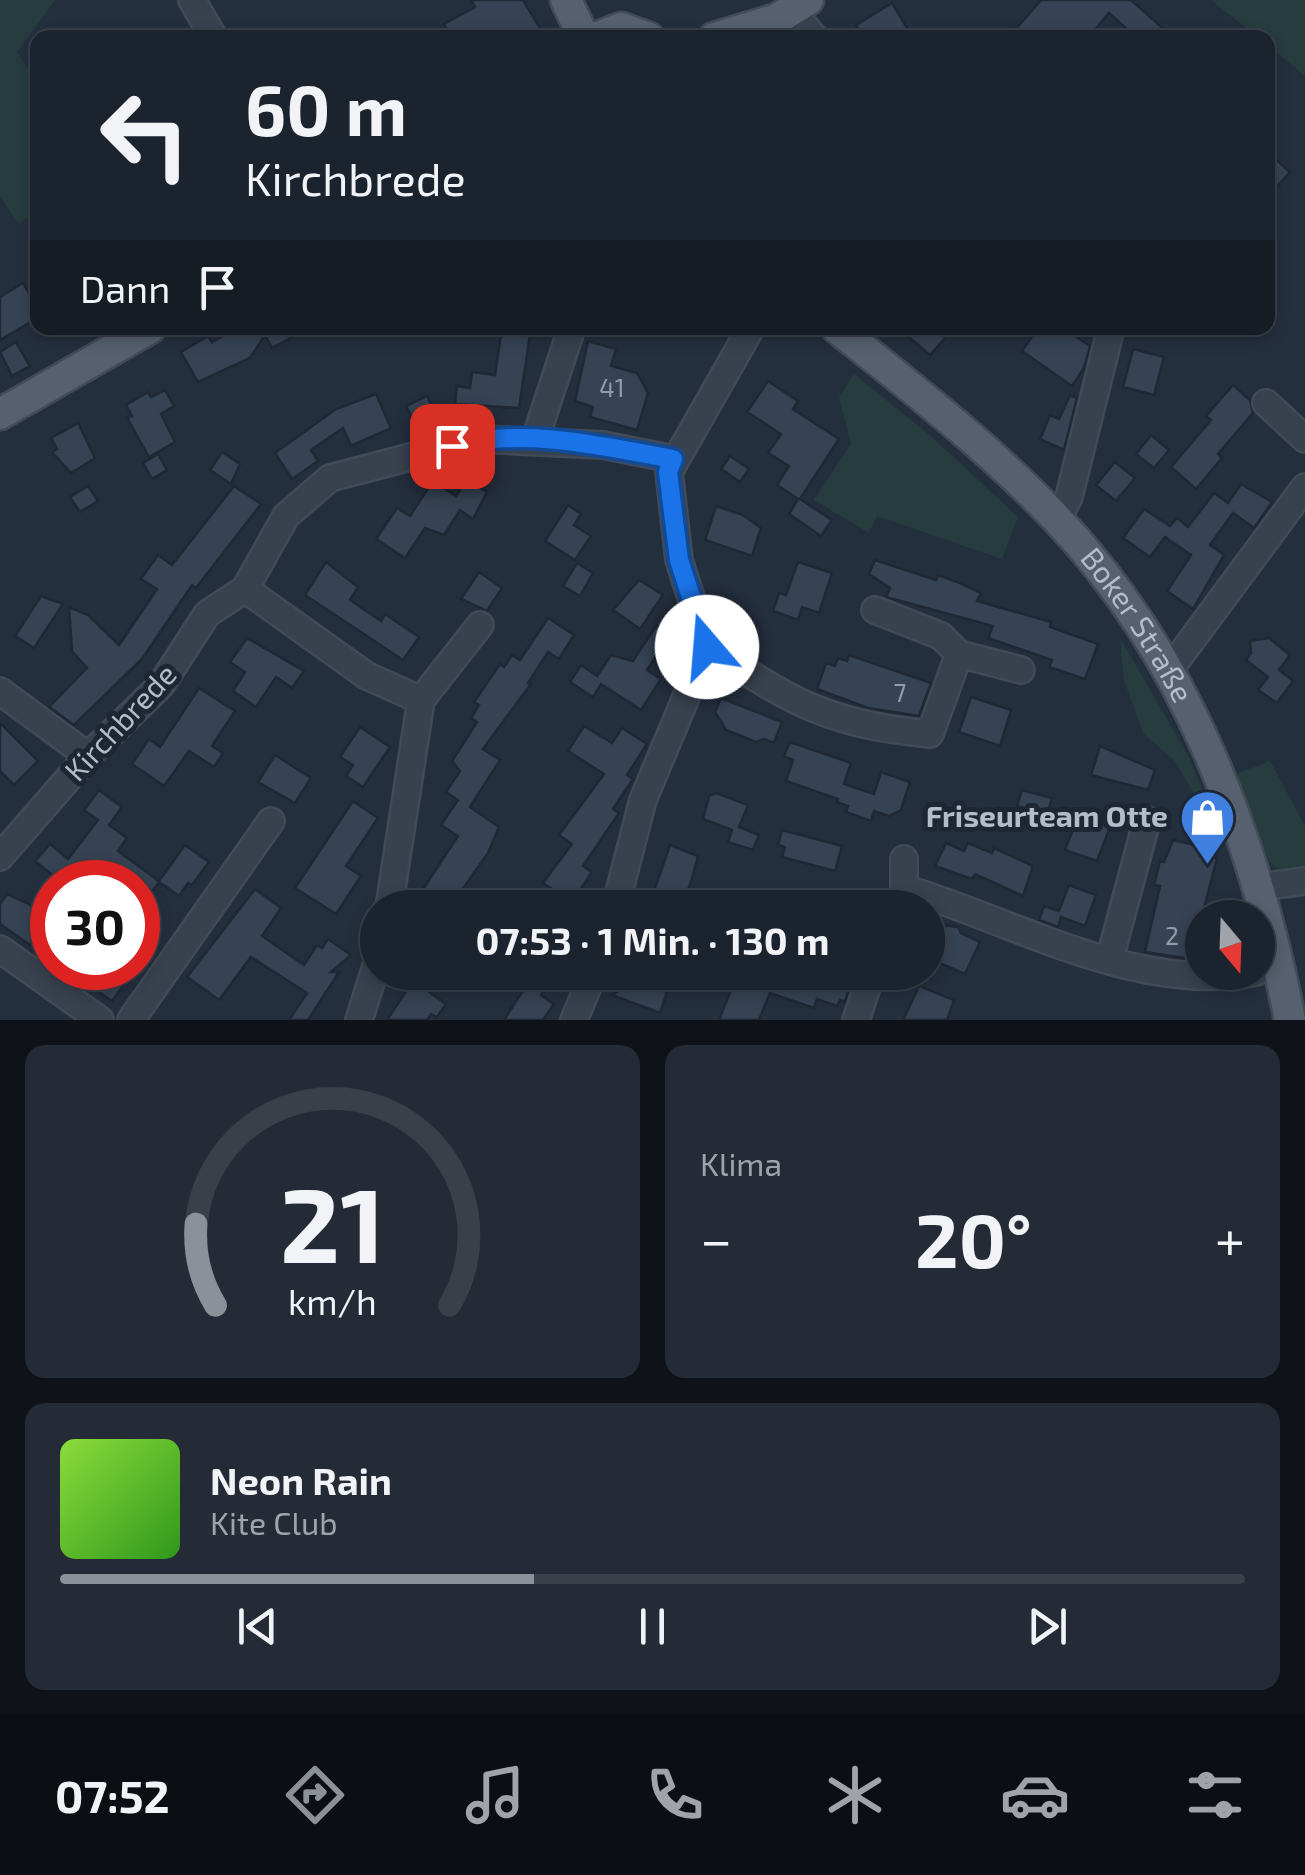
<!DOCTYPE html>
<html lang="de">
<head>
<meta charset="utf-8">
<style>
	:root { --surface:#1b232e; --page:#242b36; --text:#f1f3f6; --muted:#a0a4aa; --line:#39404a; --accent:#8c9099 }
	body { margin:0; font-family:"Exo 2",sans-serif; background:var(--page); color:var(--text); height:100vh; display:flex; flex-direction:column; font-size:38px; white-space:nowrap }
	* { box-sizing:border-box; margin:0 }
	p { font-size:32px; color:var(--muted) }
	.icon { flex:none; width:55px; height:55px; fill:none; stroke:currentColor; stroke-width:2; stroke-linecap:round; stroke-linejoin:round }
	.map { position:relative; height:1020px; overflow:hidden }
	.sheet { display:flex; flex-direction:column; gap:25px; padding:25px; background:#0f1319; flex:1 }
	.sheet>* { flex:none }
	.hud { position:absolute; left:30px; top:30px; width:1245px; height:305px; border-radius:20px; box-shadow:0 5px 15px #0003,0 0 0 2px var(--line); background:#1b232e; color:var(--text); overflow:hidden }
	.needle { width:65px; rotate:161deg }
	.fabs { position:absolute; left:1185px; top:900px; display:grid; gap:20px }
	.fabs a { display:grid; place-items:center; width:90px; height:90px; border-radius:50%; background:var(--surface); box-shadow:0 5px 15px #0003,0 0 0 2px var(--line); font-size:50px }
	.speed { position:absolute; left:30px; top:860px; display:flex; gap:20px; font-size:50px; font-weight:700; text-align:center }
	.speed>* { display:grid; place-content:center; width:130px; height:130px; border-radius:50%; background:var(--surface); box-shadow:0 5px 15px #0003,0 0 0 2px var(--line); line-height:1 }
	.speed .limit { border:15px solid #d22; background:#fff; color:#111 }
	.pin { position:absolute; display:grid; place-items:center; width:85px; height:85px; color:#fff; margin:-42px; border-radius:20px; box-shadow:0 5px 15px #0006 }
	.me { position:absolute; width:110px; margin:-55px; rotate:342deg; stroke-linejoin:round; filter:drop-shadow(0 0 8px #0008) }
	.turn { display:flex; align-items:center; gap:35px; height:210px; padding:0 50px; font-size:45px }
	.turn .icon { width:130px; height:130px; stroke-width:2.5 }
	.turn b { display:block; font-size:70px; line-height:85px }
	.then { display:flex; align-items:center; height:95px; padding:0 50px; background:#0003; gap:20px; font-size:38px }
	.big { font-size:75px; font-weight:700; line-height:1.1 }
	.sheet .tile { flex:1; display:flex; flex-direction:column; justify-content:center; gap:15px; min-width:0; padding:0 35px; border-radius:20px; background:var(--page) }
	.sheet .dial { align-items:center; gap:0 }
	.dial svg { height:260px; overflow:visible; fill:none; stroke:var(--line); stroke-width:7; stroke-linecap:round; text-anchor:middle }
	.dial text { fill:var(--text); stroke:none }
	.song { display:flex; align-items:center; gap:30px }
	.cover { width:120px; height:120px; border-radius:15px; background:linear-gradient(135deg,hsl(90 70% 55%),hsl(110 70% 35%)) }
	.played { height:10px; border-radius:5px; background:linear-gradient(90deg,var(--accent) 40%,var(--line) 40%) }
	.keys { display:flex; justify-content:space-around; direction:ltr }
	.heat { display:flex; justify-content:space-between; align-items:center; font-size:55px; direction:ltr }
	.sheet .tiles { flex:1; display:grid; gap:25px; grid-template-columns:1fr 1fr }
	.tile:last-child { grid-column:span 2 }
	.trip { position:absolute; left:360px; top:890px; width:585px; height:100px; border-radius:50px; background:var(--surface); box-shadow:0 5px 15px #0003,0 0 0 2px var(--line); font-weight:700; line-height:100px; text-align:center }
	.tab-bar { display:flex; height:160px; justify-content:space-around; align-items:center; background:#0b0e12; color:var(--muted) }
	.tab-bar .icon { width:70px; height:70px }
	.tab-bar .on { color:var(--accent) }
	.tab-bar b { font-size:45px; color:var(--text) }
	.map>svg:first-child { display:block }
	.green { fill:#263c3f }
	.building { fill:#364354; stroke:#1f2835; stroke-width:2.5 }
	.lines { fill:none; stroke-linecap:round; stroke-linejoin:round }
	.minor-casing { stroke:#414a57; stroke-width:30 }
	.major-casing { stroke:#414a57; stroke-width:35 }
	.minor { stroke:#38414e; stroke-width:25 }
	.major { stroke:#56606e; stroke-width:30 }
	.route-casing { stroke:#114b97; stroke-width:25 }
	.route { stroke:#1a73e8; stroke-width:18 }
	.labels { text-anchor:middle; stroke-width:10; stroke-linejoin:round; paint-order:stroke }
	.number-label { font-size:25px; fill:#929caa }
	.street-label { font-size:30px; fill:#b4bcc9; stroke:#1d2633 }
	.poi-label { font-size:30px; font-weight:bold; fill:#b4bcc9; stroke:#1d2633; text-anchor:end }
</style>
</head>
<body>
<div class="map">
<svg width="1305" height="1020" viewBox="0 0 1305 1020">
	<rect width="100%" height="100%" fill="#242f3e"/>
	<g class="green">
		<path d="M0 0H55L17 52 37 83V211L19 224 0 197Z"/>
		<path d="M1211 0H1305V76L1268 45V38L1258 37Z"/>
		<path d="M854 374 933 438 1018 517 1002 559 877 516 869 533 814 500 851 444 839 397Z"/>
		<path d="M1120 638 1190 759 1225 848 1175 761 1143 733 1124 680Z"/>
		<path d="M1270 761 1305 826V869H1278L1269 862 1236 774Z"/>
	</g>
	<g class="building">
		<path d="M471 0H523L546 38H451L444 24 475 7Z"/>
		<path d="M1041 0H1131L1174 38H1137L1109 13 1088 38H1008Z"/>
		<path d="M892 3 913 38H863L856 25Z"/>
		<path d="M1268 152 1290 172 1268 197Z"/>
		<path d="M23 283 38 308V318L0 340V297Z"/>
		<path d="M237 328H309L272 348 265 335 250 358 198 382 181 352 208 336 212 342Z"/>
		<path d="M502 328H531L519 408 455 404 457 386 470 388 472 372 495 375Z"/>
		<path d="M898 328H954L930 355Z"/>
		<path d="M1038 328H1063L1090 346 1084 368 1072 386 1022 351Z"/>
		<path d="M588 341 616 349 611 366 637 373 648 393 637 430 590 417 593 407 575 401Z"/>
		<path d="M16 342 30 366 12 376 0 352Z"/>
		<path d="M1133 349 1164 357 1154 395 1123 387Z"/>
		<path d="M768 381 798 401 793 409 839 439 800 499 832 520 821 536 789 514 798 499 777 485 789 466 768 453 781 434 747 412Z"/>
		<path d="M1233 385 1250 400 1253 413 1218 454 1222 458 1196 489 1171 467 1211 420 1206 416Z"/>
		<path d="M165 390 174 406 161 414 175 442 149 457 127 418 132 416 126 405 148 392 151 397Z"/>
		<path d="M376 394 391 428 351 446 343 428 311 450 318 461 292 479 275 453 336 409Z"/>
		<path d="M1070 395 1077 398 1064 450 1040 439 1050 415 1059 419Z"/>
		<path d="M427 396 436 414 415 424 406 406Z"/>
		<path d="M78 423 95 458 71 473 52 452 57 449 51 438Z"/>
		<path d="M1151 435 1169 450 1154 468 1136 454Z"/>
		<path d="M222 452 240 464 231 484 210 470Z"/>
		<path d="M158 454 167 470 152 479 143 463Z"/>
		<path d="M730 456 749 469 740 482 721 469Z"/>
		<path d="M1115 462 1135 478 1116 501 1096 485Z"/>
		<path d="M467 479 487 492 473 519 460 510 444 535 425 528 405 558 376 539 397 508 410 516 433 481 456 496Z"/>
		<path d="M1241 484 1272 502 1254 528 1233 513 1210 545 1224 555 1193 609 1167 591 1191 555 1165 537 1150 557 1123 538 1144 509 1170 526 1177 518 1188 527 1214 493 1228 503Z"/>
		<path d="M88 486 98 501 80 512 70 497Z"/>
		<path d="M234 486 261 504 196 588 192 585 142 659 74 725 49 707 87 668 72 651 69 607 88 615 119 645 157 589 141 579 158 555 172 565Z"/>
		<path d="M568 505 581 514 574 525 591 536 575 560 545 541Z"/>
		<path d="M716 506 743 515 761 528 752 556 705 540Z"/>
		<path d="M875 560 936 580 938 575 960 583 981 593 977 601 1051 622 1050 627 1098 644 1085 679 1049 667 1052 660 988 638 993 626 886 597 890 588 869 574Z"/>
		<path d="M326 562 358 587 350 600 381 621 385 614 419 637 403 660 305 595Z"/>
		<path d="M798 562 832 573 819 613 802 607 798 620 773 611 779 593 786 595Z"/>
		<path d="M577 563 593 573 580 596 563 586Z"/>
		<path d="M479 572 502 588 487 611 461 599Z"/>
		<path d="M639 580 663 595 640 629 613 610Z"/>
		<path d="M41 596 63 604 34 648 15 636Z"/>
		<path d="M548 618 574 635 559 659 548 652 528 683 531 684 483 749 500 760 470 807 499 827 488 853 450 907 423 889 458 836 441 825 458 800 446 792 460 771 452 761 477 722 471 718 479 705 474 702 500 664 504 667 512 655 520 660Z"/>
		<path d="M656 626 670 635 647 670 661 679 641 710 601 684 593 697 570 682 581 665 597 676 611 655 633 661Z"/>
		<path d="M247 638 304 671 292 688 276 677 256 707 233 691 245 672 230 662Z"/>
		<path d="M1269 638 1290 655 1279 670 1293 681 1277 703 1258 690 1268 677 1246 660 1251 653 1250 641Z"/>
		<path d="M849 655 931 683 919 716 868 708 817 689 826 663 835 666 838 658 847 661Z"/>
		<path d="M199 688 235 711 212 746 223 753 214 767 189 751 164 786 132 764 149 739 160 747Z"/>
		<path d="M971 697 1011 710 1000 746 959 732Z"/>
		<path d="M721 698 782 722 774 743 764 739 756 742 726 730 715 712Z"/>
		<path d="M0 723 38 761 14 785 0 771Z"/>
		<path d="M584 726 612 743 622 728 647 744 627 775 633 779 613 809 619 813 583 866 592 872 568 908H546L555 891 543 883 572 844 559 835 604 774 568 751Z"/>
		<path d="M360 727 390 747 363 787 346 776 353 765 340 757Z"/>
		<path d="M790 742 851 763 844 784 874 794 881 772 910 782 901 810 889 816 874 811 871 821 846 812 848 806 837 802 838 799 786 781 793 760 784 756Z"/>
		<path d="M1100 746 1155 770 1148 790 1091 775Z"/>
		<path d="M275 755 311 778 295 803 258 782Z"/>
		<path d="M99 790 122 807 109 825 127 838 118 851 159 881 185 845 209 862 192 885 188 883 179 896 159 882 148 897 138 889V882H128L98 861 80 882H61L35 861 50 844 68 859 98 820 84 810Z"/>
		<path d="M1022 790 1052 798 1047 814 1017 806Z"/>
		<path d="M716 793 748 805 739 827 759 835 753 850 728 842 732 830 703 819 709 796Z"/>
		<path d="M353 801 378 818 346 866 361 876 336 914 295 888Z"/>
		<path d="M1089 820 1110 827 1097 861 1065 850 1076 821Z"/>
		<path d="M782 830 842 846 835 871 782 857 785 847 778 845Z"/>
		<path d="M1173 840 1208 848 1206 856 1217 858 1191 959 1145 952 1160 886 1154 885 1160 861 1164 862Z"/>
		<path d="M946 843 964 851 968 843 992 853 994 848 1033 866 1023 896 975 874 972 879 935 866Z"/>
		<path d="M670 845 698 856 691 882 681 908H648Z"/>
		<path d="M1069 885 1096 895 1085 926 1061 917 1058 927 1039 920 1044 906 1059 911Z"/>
		<path d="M255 889 281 908 262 936 304 965 317 945 322 948 328 939 351 955 331 972H339L308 1020H289L307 993 251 957 219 1000 187 977Z"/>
		<path d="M7 894 29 904 47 922 30 945 0 924V904Z"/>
		<path d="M935 924 958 927 961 933 980 942 965 974 928 958V941Z"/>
		<path d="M65 968H136L112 1001Z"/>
		<path d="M419 972H442L429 992 446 1004 437 1017 431 1014 427 1020H387Z"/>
		<path d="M535 972H554L541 995 554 1004 543 1020H504Z"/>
		<path d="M623 972H651L659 989 667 992 660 1013 612 995 629 985Z"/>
		<path d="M738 972H849L847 978 852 980 845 1002 840 1000 837 1006 817 999 814 1008 770 993 759 1020H719Z"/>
		<path d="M919 986 954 1000 947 1020H903Z"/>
	</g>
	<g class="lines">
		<defs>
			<g id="minor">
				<path d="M192 0 214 38"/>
				<path d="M791 11 815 38"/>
				<path d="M1266 403 1305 439"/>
				<path d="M535 440 570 333"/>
				<path d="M1057 519 1069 497 1111 328"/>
				<path d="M245 589 367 676 421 700 389 908"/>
				<path d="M875 610 941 636 959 654"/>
				<path d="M707 647C794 702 825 724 930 734L959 654 1021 670"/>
				<path d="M1168 672 1305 487"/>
				<path d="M0 691 88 756"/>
				<path d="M421 700 480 625"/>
				<path d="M0 857 88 756 161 685 207 614 245 589 286 516 330 478 479 439 603 445 673 459"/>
				<path d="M904 859V896"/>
				<path d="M1260 887 1305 881"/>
				<path d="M615 908 643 800 707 647 679 560 669 472 751 328"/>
				<path d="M896 908 904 896 916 892C1023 926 1141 994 1256 972"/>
				<path d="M0 949 100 1020"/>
				<path d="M1110 958 1147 820"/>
				<path d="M131 1020 271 821"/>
				<path d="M359 1020 378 960"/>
				<path d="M574 1020 594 972"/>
				<path d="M856 1020 872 972"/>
			</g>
			<g id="major">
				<path d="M566 0 584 38"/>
				<path d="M596 38 621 28 649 38"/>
				<path d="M714 38 777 19 808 0"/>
				<path id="s1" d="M837 328C912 388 988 447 1055 517 1187 655 1254 836 1290 1020"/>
				<path d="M0 414 150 328"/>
			</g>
		</defs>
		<use href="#minor" class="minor-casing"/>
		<use href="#major" class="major-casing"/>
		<use href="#minor" class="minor"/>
		<use href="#major" class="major"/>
	</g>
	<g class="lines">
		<defs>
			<path id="route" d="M452 446C522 427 603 446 673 459L668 472 679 560 707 647"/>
		</defs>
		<use href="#route" class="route-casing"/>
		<use href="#route" class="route"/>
	</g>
	<defs>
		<symbol id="shop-pin" viewBox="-11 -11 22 30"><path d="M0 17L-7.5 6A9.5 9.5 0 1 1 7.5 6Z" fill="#3f7fe0" stroke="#1d2633"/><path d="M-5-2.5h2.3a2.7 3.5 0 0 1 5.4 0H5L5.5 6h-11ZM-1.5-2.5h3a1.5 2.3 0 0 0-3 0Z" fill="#fff"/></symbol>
	</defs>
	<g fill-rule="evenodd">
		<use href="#shop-pin" x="1176" y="786" width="63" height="86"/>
	</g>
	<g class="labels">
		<g class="number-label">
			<text x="612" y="397">41</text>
			<text x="900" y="702">7</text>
			<text x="1172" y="945">2</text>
		</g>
		<g class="street-label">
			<text dy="10" stroke="none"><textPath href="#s1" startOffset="425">Boker Straße</textPath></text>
			<text transform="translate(121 723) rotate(-47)" y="10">Kirchbrede</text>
		</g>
		<g class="poi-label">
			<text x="1168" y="827">Friseurteam Otte</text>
		</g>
	</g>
</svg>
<div class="fabs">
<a><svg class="needle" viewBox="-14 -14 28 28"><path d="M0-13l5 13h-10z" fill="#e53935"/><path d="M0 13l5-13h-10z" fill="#a0a4aa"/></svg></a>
</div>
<div class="speed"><div class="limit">30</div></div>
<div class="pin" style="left:452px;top:446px;background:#d93025"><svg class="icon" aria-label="arrive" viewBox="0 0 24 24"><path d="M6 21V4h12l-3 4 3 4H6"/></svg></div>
<svg class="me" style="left:707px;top:647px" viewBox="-20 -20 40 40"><circle r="19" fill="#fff"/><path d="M0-13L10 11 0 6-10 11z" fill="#1a73e8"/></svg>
<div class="trip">07:53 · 1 Min. · 130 m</div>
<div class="hud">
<div class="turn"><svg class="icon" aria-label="left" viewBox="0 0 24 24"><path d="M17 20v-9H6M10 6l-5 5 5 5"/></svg><div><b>60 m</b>Kirchbrede</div></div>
<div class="then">Dann<svg class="icon" aria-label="arrive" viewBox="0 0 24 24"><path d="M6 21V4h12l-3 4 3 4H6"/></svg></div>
</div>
</div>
<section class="sheet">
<div class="tiles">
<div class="tile dial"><svg viewBox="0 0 100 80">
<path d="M14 69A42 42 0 1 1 86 69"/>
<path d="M14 69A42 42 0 0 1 8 44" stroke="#8c9099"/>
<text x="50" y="56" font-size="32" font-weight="700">21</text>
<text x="50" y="72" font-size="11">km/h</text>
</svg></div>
<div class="tile"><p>Klima</p>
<div class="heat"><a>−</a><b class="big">20°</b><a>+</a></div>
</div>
<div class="tile">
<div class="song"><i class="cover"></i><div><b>Neon Rain</b><p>Kite Club</p></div></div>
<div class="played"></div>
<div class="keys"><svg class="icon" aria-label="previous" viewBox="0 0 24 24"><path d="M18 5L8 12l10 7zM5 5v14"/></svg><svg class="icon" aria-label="pause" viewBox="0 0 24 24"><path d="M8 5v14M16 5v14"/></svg><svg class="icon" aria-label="next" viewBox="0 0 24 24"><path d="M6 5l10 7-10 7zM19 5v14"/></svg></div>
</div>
</div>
</section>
<nav class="tab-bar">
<b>07:52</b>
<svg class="icon on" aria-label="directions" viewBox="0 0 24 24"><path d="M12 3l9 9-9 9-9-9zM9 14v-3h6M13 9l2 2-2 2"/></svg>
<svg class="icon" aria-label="music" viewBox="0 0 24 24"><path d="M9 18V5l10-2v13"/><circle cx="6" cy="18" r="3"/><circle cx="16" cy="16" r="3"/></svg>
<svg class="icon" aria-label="phone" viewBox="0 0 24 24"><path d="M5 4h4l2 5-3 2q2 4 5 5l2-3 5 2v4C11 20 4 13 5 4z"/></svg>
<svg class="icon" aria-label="climate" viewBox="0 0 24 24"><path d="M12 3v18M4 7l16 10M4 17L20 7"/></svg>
<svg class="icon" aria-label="car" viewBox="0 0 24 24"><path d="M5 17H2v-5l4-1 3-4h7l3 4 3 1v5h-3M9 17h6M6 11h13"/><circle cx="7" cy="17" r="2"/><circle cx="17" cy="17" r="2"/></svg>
<svg class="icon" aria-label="filters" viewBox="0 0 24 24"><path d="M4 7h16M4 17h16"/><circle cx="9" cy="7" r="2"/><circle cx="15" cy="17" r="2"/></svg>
</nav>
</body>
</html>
